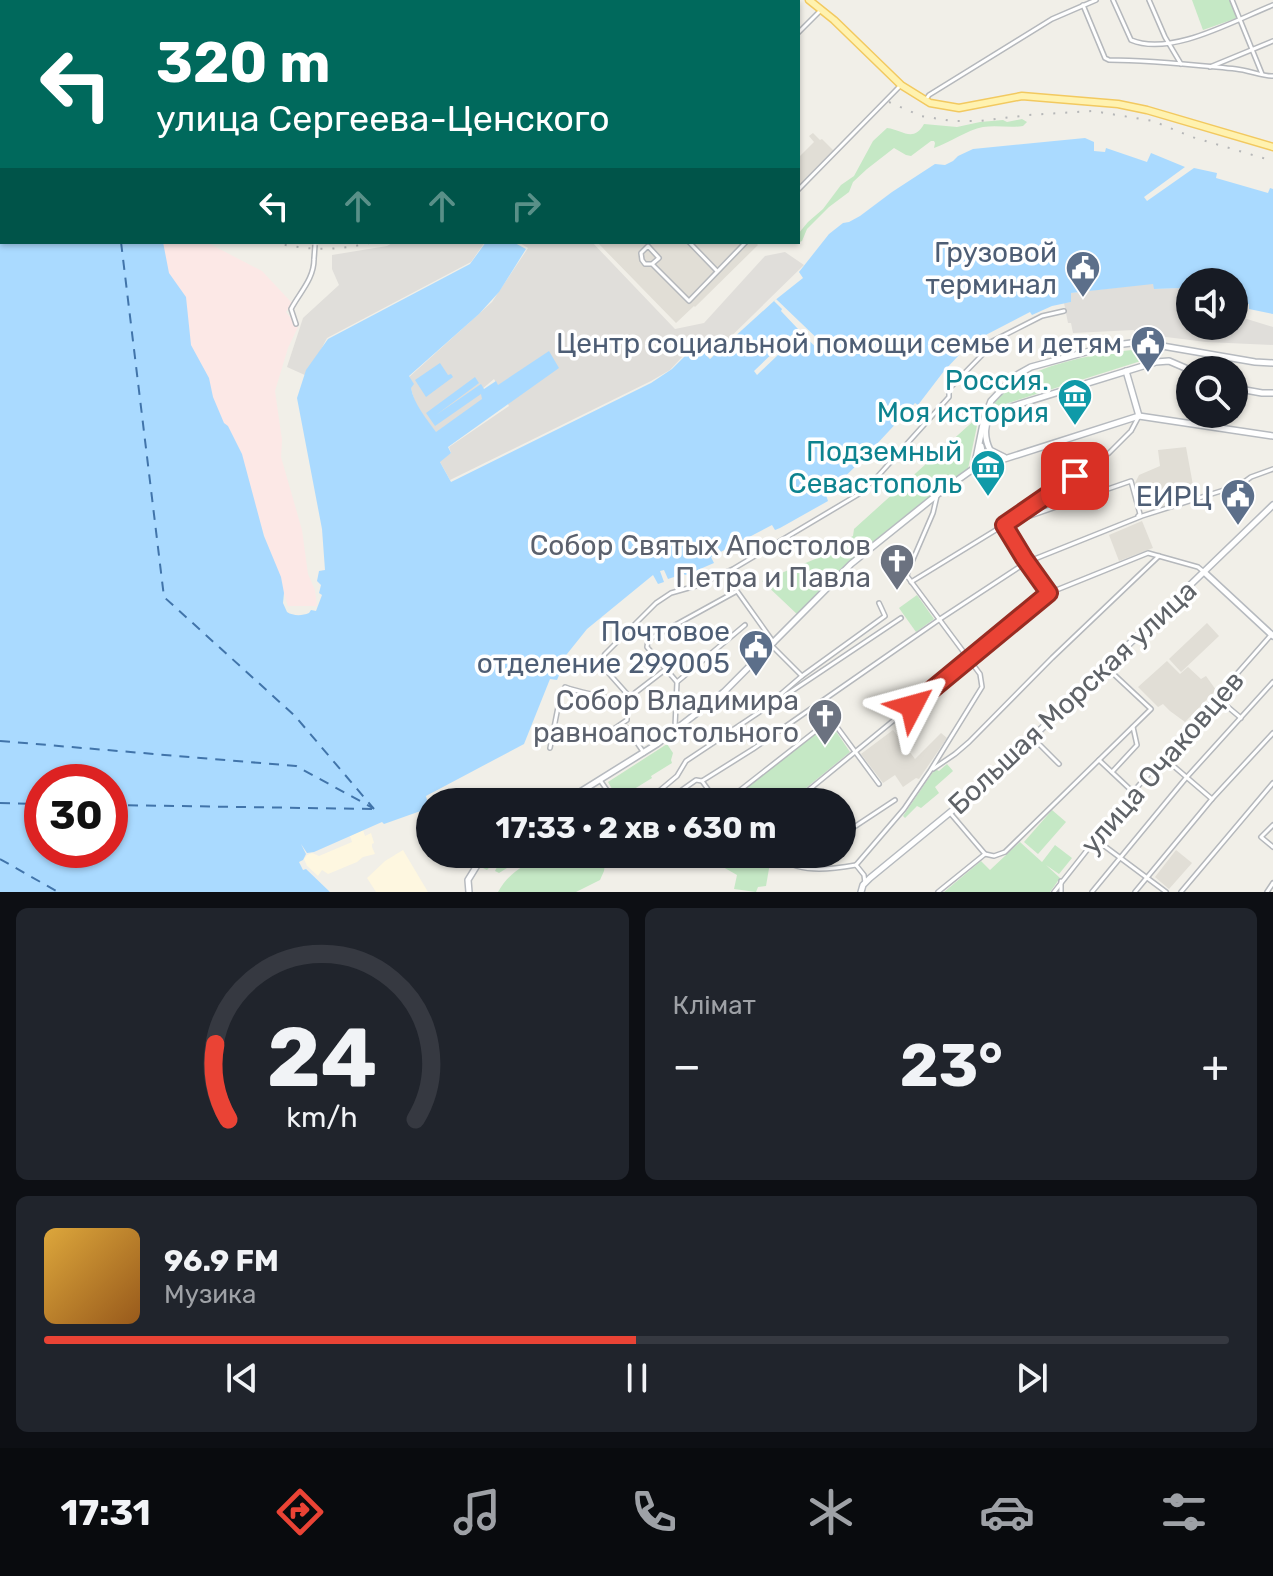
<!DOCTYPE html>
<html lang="uk">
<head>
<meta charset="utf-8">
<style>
	:root { --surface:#171b24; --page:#20242c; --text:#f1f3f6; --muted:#9ea1a6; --line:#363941; --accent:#ea4335 }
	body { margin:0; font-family:Rubik,sans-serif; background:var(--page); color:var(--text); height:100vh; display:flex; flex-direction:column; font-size:30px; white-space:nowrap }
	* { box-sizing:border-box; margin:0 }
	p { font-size:26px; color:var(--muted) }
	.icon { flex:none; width:44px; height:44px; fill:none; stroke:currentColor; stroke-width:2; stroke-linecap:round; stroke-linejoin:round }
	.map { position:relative; height:892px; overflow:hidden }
	.drawer { display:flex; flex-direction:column; gap:16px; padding:16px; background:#0d0f14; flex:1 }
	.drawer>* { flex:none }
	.top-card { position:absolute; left:0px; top:0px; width:800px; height:244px; box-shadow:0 2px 6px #0004; background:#00695c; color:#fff; overflow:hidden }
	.fabs { position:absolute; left:1176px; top:268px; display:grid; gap:16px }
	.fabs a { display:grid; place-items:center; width:72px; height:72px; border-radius:50%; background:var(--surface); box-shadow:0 2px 6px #0004; font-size:40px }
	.speed { position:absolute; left:24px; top:764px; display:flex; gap:16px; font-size:40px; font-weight:700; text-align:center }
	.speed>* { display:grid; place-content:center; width:104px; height:104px; border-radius:50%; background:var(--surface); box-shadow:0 2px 6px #0004; line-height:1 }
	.speed .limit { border:12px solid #d22; background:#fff; color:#111 }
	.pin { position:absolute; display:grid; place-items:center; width:68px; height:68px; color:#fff; margin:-34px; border-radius:16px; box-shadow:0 4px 12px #0006 }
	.me { position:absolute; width:88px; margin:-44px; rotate:51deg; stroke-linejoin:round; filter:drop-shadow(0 0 6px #0008) }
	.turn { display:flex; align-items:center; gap:28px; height:168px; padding:0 24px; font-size:36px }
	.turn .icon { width:104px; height:104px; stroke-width:2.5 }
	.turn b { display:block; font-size:56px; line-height:68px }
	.lanes { display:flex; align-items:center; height:76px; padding:0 24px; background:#0003; justify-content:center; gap:40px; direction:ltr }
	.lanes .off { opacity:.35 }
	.big { font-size:60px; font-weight:700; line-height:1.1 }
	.drawer .tile { flex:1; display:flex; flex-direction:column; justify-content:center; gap:12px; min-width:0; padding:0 28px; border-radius:12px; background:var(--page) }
	.drawer .dial { align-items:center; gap:0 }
	.dial svg { height:208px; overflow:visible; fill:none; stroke:var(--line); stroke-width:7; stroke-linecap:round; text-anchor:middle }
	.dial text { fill:var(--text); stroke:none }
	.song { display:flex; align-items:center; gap:24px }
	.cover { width:96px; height:96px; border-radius:12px; background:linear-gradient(135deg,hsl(40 70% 55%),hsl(30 70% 35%)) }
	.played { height:8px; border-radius:4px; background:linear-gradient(90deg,var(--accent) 50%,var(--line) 50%) }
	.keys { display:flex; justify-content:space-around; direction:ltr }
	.heat { display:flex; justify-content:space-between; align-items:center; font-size:44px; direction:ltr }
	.drawer .tiles { flex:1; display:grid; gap:16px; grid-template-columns:1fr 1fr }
	.tile:last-child { grid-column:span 2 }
	.trip { position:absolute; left:416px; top:788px; width:440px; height:80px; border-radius:40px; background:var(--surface); box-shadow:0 2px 6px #0004; font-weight:700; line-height:80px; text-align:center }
	.dock { display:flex; height:128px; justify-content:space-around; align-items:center; background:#090b0e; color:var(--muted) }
	.dock .icon { width:56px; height:56px }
	.dock .active { color:var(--accent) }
	.dock b { font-size:36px; color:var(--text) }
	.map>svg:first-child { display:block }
	.commercial { fill:#fef7e0 }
	.industrial { fill:#e0deda }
	.education { fill:#e1ded6 }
	.medical { fill:#fce8e6 }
	.green { fill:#c5e8c5 }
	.water { fill:#aadaff; fill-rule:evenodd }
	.pier { fill:#f1efe8 }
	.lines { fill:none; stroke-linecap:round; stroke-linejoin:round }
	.ferry { stroke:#4174aa; stroke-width:2; stroke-dasharray:10 8; stroke-linecap:butt }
	.street-casing { stroke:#b5b8bc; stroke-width:6 }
	.secondary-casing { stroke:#b6babf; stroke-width:8 }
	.primary-casing { stroke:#f2c960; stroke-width:9 }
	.street { stroke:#fff; stroke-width:3 }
	.secondary { stroke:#fff; stroke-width:5 }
	.primary { stroke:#fff2af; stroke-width:6 }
	.rail { stroke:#b6b7b8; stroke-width:2; stroke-dasharray:2 10; stroke-linecap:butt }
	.street-bridge-casing { stroke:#b5b8bc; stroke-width:6; stroke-linecap:butt }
	.street-bridge { stroke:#fff; stroke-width:3 }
	.route-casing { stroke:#982c22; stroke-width:20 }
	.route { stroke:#ea4335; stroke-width:14 }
	.labels { text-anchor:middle; stroke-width:7; stroke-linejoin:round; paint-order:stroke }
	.service-label { font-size:28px; fill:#4e5e75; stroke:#fff; text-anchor:end }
	.culture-label { font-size:28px; fill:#0d838f; stroke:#fff; text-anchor:end }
	.worship-label { font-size:28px; fill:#5b616d; stroke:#fff; text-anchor:end }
	.street-label { font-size:28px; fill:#5f6368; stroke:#fff }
</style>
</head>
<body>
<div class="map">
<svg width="1273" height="892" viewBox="0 0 1273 892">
	<rect width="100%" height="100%" fill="#f1efe8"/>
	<g class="commercial">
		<path d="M363 830 365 836 371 833 374 843 372 844V847L375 854 363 857 357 862 328 874 322 870 318 876 307 866 304 859 307 855 312 853 319 856 352 842 350 836Z"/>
		<path d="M403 850 428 892H376L367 878 385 861Z"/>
	</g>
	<g class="industrial">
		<path d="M394 242H485L471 262 327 338 307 376 287 367 303 318 339 285 332 269V255L387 246Z"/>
		<path d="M518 242H592L675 329 704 323 765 256 785 252 804 265 711 356 695 343 670 370 651 381 450 480 439 460 451 453 449 447 509 406 494 379 481 390 485 398 436 433 416 406 408 378 492 302 528 248Z"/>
		<path d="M1153 283 1155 289 1182 288 1180 297 1190 301V326H1234V315L1273 327V345L1206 342 1134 333V330L1073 333 1071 323H1068L1064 303 1071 302V293Z"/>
	</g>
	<g class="education">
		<path d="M813 133 820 140 822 139 834 151 798 187V158L814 142 809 136Z"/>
		<path d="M597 242H755L758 245 695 307 694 306 676 323Z"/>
		<path d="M1186 447 1195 496 1152 510 1143 506 1135 483 1139 475 1160 466 1158 450Z"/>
		<path d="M1142 521 1153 548 1119 561 1109 535Z"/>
		<path d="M1207 623 1219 636 1181 672 1169 659Z"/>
		<path d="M1167 661 1180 674 1188 667 1201 679 1206 676 1216 690 1185 722 1170 711 1163 704 1158 707 1138 687Z"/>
		<path d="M893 730 915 759 941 733 947 738 919 779 916 778 903 787 895 775 883 783 861 754Z"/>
		<path d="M1176 850 1192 863 1169 889 1155 877Z"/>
	</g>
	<path class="medical" d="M161 242H206L262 271 292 303 286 312 298 327 288 348 275 391 282 440 281 457 302 530 308 574 315 590 317 606H288L250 493 188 345 168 274Z"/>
	<g class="green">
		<path d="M1192 0H1230L1237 18 1203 30Z"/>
		<path d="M1022 119 1027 122 1023 126C1009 128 997 125 983 127 967 130 949 143 934 148L935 143 934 141H931L911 156 906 155 894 148 867 169 853 182 849 192 829 207 807 229 802 241 795 244 791 243 798 242V234L808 222 823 209 841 185 854 176 873 141 887 128C903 130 913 143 924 124L957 127 980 122 1003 120 1007 122Z"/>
		<path d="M1132 350H1145L1163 354 999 406 997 407 994 403C1021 366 1088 355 1132 350Z"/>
		<path d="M979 416 968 469 916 507 848 562 799 616 762 581 837 550 847 539 853 536 854 529Z"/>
		<path d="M917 595 934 619 916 632 899 608Z"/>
		<path d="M829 721 850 752 789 802H728Z"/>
		<path d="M667 744 673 753 671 760 672 763 651 776 652 778 618 799 608 782Z"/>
		<path d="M947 764 953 771 935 787 939 793 921 808 917 806 905 818 903 816 935 769 939 771Z"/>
		<path d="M1052 810 1066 822 1038 854 1024 842Z"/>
		<path d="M1020 842 1042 862 1055 845 1072 858 1059 874 1046 865 1060 878 1050 892H944L981 861 990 870Z"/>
		<path d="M495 854H527L530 856 513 868H507L499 873 495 871 497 867 496 860 487 870 483 868 488 859Z"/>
		<path d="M543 854H635L636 862H631L630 857 618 856 617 860H609L605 864 604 871 600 880 576 892H498C509 872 524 866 543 854Z"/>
		<path d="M731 854H769L771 857 766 886 758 887 756 892 734 889 737 875 723 867Z"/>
	</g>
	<g class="water">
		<path d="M0 0H30L32 2H2V242H163L169 273 186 297 191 345 209 378 213 397 224 423 228 426 242 454 264 536 281 577 284 593 283 603 287 612C293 616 302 616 309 613L311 610 316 611 322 595 319 593 321 585 317 581 319 571 325 570 322 529 297 398 306 370 328 339 470 264 486 242H513L526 249 499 292 479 314 409 376 414 384 411 388C414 404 426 418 436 432L482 399 481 394 435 426 426 413 475 377 479 383 436 415 481 384 484 389 496 381 498 385 549 351 559 368 448 447 451 453 440 462 451 482 651 383 672 369 696 345 710 359 774 301 803 278 799 272 829 234 843 223 849 222 860 216 892 192 935 164 945 165 953 161 958 156 973 149 1085 138 1094 142V151L1105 152 1106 148 1147 162 1151 153 1185 167 1144 197 1147 201 1194 168 1217 173 1216 178 1268 193 1270 188 1273 189V314L1249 309V304L1234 302V282H1190V290L1182 288 1154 289 1153 284 1071 293V302L1052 306 1032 315 1030 312 978 339 976 337 944 371 918 405 915 403 862 460 826 495 828 501 780 528 775 530 772 525 711 557 714 563 686 575 683 574 668 579 664 570 660 571 664 582 658 584 653 575 587 629 555 669 560 673 557 680 550 679 524 744 426 796 429 808 384 824 382 822 314 852 307 853 301 844 306 854 303 860 299 862 303 870 306 869 330 892H0ZM42 782H110V850H42Z"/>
		<path d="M440 363 448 375 451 374 453 377 426 397 415 380Z"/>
	</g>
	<path class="pier" d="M776 299 825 346 820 351 801 333 757 375 754 371 798 329 781 311 782 309 774 301Z"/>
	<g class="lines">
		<g class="ferry">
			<path d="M0 166 2 167"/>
			<path d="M121 242 164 597 295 716 374 809"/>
			<path d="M0 741 296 766 373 808"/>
			<path d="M0 803 42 804"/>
			<path d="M110 805 373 809"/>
			<path d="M0 859 58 892"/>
		</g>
		<defs>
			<g id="street">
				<path d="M359 0 360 2"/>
				<path d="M485 0 486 2"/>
				<path d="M1113 0 1131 40C1171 57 1235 20 1273 5"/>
				<path d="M1149 0 1165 37 1181 64"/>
				<path d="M1232 0 1262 74"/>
				<path d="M252 2 255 0"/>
				<path d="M339 2 342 0"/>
				<path d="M415 2 418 0"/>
				<path d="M536 2 539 0"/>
				<path d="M1083 5 1105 58 1109 60C1151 60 1194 65 1236 69 1248 70 1264 77 1273 76"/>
				<path d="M798 33 821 10"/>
				<path d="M1210 67 1273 41"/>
				<path d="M927 98 929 95 1052 19 1096 0"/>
				<path d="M798 190 901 85"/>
				<path d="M689 242 717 271"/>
				<path d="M652 264 659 258 648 246 641 253 642 260 645 264H652L689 301 746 242"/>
				<path d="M296 324 291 309C300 292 314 279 314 259"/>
				<path d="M1010 521 1109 453 1131 431 1139 416"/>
				<path d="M1004 525 1024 558 1048 592"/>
				<path d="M911 582 1004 525 1131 481 1140 514 1138 516"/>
				<path d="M772 646 802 676"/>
				<path d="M666 669 631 696 628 695 605 669 601 661 605 654 656 603 671 593 699 585 733 569 859 494 878 476 949 397V389L983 354 981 347 1042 316 1064 311"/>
				<path d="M677 682 745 625"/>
				<path d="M1216 697 1241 718"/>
				<path d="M768 707 901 618"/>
				<path d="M675 727 677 682 647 647 648 640 737 591 774 643"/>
				<path d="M1032 737 1059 764"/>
				<path d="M550 748 560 697 565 687C579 693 609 696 619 702 626 707 627 712 627 720L605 735 604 739 607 740 627 728 644 753"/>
				<path d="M1163 757 1212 799"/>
				<path d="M1099 760 1133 792"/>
				<path d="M933 769 955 754 969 742 1052 658 1159 556"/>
				<path d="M1112 772 1137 745 1133 727"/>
				<path d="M600 780 615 802"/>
				<path d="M702 781 717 802"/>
				<path d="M646 802 677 776 686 761 761 711 802 676 885 616 879 603"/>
				<path d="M665 802 696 780 702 781 753 749 940 619 1027 562 1142 516 1240 485 1251 477 1273 469"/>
				<path d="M725 802 831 719 879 784"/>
				<path d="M794 802 1049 593 1148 553 1198 567 1204 572"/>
				<path d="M951 814 985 854"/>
				<path d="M1273 825 1261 837 1273 847"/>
				<path d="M842 835 895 800"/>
				<path d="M1095 839 1166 892"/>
				<path d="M774 854C798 874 828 870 856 865"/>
				<path d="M856 865 904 809 930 771 982 687 980 674 907 576 908 571 933 513 937 496"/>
				<path d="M856 865 864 875 865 883"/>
				<path d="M1061 881V892"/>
				<path d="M938 892 985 854 994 856 1005 852 1151 709 1106 667"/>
				<path d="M1054 892 1133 792 1271 635"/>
				<path d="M1092 892 1186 778 1273 682"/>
				<path d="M1135 892 1212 799 1273 733"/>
				<path d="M1181 892 1273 783"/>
				<path d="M1267 892 1273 883"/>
			</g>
			<g id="secondary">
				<path d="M1126 371 1139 416"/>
				<path d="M1234 388 1262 393H1273"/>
				<path d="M981 446 983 456 993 462"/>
				<path d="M1004 457 990 450C984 438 983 422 994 412L1156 362 1169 361 1190 370"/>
				<path d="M974 468 984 419 991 401 1015 376 1031 367 1108 346 1139 342 1255 362 1273 363"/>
				<path d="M1204 572 1273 636"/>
				<path d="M564 802 657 744 724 692 851 564 938 494 973 469 1139 416 1273 436"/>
				<path d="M469 892 468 880 484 854"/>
				<path d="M861 892 863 885 870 878 981 787 1273 505"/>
			</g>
			<path id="primary" d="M809 0 834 20 901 85 930 103 959 108 1022 96 1118 104 1147 110 1273 147"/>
		</defs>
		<use href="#street" class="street-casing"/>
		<use href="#secondary" class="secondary-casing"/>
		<use href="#primary" class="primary-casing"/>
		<use href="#street" class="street"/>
		<use href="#secondary" class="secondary"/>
		<use href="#primary" class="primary"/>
		<g class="rail">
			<path d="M72 0 74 2"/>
			<path d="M736 0 741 2"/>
			<path d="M604 2 608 0"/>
			<path d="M889 102 921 116 952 121H979L1029 115 1093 111 1153 121 1192 137 1273 161"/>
			<path d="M273 242C307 251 339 251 373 242"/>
		</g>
		<defs>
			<path id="street-bridge" d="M314 259 315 245"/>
		</defs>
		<use href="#street-bridge" class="street-bridge-casing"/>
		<use href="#street-bridge" class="street-bridge"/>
	</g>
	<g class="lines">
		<defs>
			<path id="route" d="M912 706 1049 593 1024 558 1004 525 1075 476"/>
		</defs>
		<use href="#route" class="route-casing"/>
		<use href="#route" class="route"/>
	</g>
	<defs>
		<symbol id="civic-pin" viewBox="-11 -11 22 30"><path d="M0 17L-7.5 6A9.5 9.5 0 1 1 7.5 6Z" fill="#5c6f8a" stroke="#fff"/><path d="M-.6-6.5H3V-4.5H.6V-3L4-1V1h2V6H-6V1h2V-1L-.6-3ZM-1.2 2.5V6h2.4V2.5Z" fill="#fff"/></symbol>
		<symbol id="museum-pin" viewBox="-11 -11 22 30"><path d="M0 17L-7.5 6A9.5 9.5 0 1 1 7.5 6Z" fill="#0f9aa8" stroke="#fff"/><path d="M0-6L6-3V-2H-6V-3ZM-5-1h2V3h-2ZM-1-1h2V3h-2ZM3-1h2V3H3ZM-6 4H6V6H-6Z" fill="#fff"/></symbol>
		<symbol id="church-pin" viewBox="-11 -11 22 30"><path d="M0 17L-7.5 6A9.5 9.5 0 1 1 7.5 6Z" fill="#6b7280" stroke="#fff"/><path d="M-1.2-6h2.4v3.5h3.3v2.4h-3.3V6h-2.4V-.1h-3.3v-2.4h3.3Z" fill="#fff"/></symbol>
	</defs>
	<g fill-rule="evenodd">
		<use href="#civic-pin" x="1063" y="248" width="40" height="54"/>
		<use href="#civic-pin" x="1128" y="323" width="40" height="54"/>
		<use href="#museum-pin" x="1055" y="376" width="40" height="54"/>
		<use href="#museum-pin" x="968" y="447" width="40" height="54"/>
		<use href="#civic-pin" x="1218" y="476" width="40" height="54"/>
		<use href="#church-pin" x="877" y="541" width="40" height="54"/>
		<use href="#civic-pin" x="736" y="627" width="40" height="54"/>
		<use href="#church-pin" x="805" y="696" width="40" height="54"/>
	</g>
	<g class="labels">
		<g class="service-label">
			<text x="1057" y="262">Грузовой<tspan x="1057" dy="32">терминал</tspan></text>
			<text x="1122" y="353">Центр социальной помощи семье и детям</text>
			<text x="1212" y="506">ЕИРЦ</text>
			<text x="730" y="641">Почтовое<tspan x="730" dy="32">отделение 299005</tspan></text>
		</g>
		<g class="culture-label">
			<text x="1049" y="390">Россия.<tspan x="1049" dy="32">Моя история</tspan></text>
			<text x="962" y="461">Подземный<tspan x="962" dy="32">Севастополь</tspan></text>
		</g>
		<g class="worship-label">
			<text x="871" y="555">Собор Святых Апостолов<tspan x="871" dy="32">Петра и Павла</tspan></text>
			<text x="799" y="710">Собор Владимира<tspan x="799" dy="32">равноапостольного</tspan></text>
		</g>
		<g class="street-label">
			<text transform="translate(1072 697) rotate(-43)" y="10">Большая Морская улица</text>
			<text transform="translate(1162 762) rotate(-49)" y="10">улица Очаковцев</text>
		</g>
	</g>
</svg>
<div class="fabs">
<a><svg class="icon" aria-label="sound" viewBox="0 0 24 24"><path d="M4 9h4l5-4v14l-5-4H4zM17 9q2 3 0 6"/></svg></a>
<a><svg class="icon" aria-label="search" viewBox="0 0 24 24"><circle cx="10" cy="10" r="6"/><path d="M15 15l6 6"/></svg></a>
</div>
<div class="speed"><div class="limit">30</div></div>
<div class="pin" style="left:1075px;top:476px;background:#d93025"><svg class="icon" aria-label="arrive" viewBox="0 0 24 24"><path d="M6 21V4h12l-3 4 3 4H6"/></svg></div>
<svg class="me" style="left:912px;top:706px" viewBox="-20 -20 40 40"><path d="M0-17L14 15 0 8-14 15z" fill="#ea4335" stroke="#fff" stroke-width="4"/></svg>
<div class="trip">17:33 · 2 хв · 630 m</div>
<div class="top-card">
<div class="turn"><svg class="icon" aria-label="left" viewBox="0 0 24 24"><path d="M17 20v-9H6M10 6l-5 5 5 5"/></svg><div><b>320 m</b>улица Сергеева-Ценского</div></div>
<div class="lanes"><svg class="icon" aria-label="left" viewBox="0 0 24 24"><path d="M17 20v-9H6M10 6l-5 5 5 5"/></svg><svg class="icon off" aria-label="ahead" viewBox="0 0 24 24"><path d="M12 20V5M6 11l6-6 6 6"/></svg><svg class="icon off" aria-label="ahead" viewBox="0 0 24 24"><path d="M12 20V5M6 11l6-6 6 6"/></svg><svg class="icon off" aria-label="right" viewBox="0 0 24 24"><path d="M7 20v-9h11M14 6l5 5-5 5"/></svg></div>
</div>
</div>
<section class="drawer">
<div class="tiles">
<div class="tile dial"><svg viewBox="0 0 100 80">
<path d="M14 69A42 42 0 1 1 86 69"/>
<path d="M14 69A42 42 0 0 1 9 40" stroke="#ea4335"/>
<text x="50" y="56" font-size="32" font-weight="700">24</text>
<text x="50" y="72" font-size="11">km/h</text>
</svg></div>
<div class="tile"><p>Клімат</p>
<div class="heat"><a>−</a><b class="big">23°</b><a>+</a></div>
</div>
<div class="tile">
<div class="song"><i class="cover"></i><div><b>96.9 FM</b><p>Музика</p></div></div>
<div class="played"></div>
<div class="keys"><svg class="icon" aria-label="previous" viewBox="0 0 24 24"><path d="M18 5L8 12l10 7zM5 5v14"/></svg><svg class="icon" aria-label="pause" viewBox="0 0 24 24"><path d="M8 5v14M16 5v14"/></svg><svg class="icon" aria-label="next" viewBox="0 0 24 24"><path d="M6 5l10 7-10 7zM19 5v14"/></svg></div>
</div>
</div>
</section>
<nav class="dock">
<b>17:31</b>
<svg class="icon active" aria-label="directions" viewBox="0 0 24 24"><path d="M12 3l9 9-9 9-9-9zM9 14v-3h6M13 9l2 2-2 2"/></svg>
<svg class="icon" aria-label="music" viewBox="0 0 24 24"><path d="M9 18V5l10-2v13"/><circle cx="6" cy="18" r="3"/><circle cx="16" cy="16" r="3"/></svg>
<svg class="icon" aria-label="phone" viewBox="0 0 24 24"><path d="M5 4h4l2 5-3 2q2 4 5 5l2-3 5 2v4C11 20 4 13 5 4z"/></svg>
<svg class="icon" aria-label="climate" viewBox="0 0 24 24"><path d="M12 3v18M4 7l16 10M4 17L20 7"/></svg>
<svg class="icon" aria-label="car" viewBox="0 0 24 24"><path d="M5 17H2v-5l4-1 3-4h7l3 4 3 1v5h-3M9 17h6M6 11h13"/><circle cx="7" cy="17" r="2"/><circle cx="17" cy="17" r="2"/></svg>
<svg class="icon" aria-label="filters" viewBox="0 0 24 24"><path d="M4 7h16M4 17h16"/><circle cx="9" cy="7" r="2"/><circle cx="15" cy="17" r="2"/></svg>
</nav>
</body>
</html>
